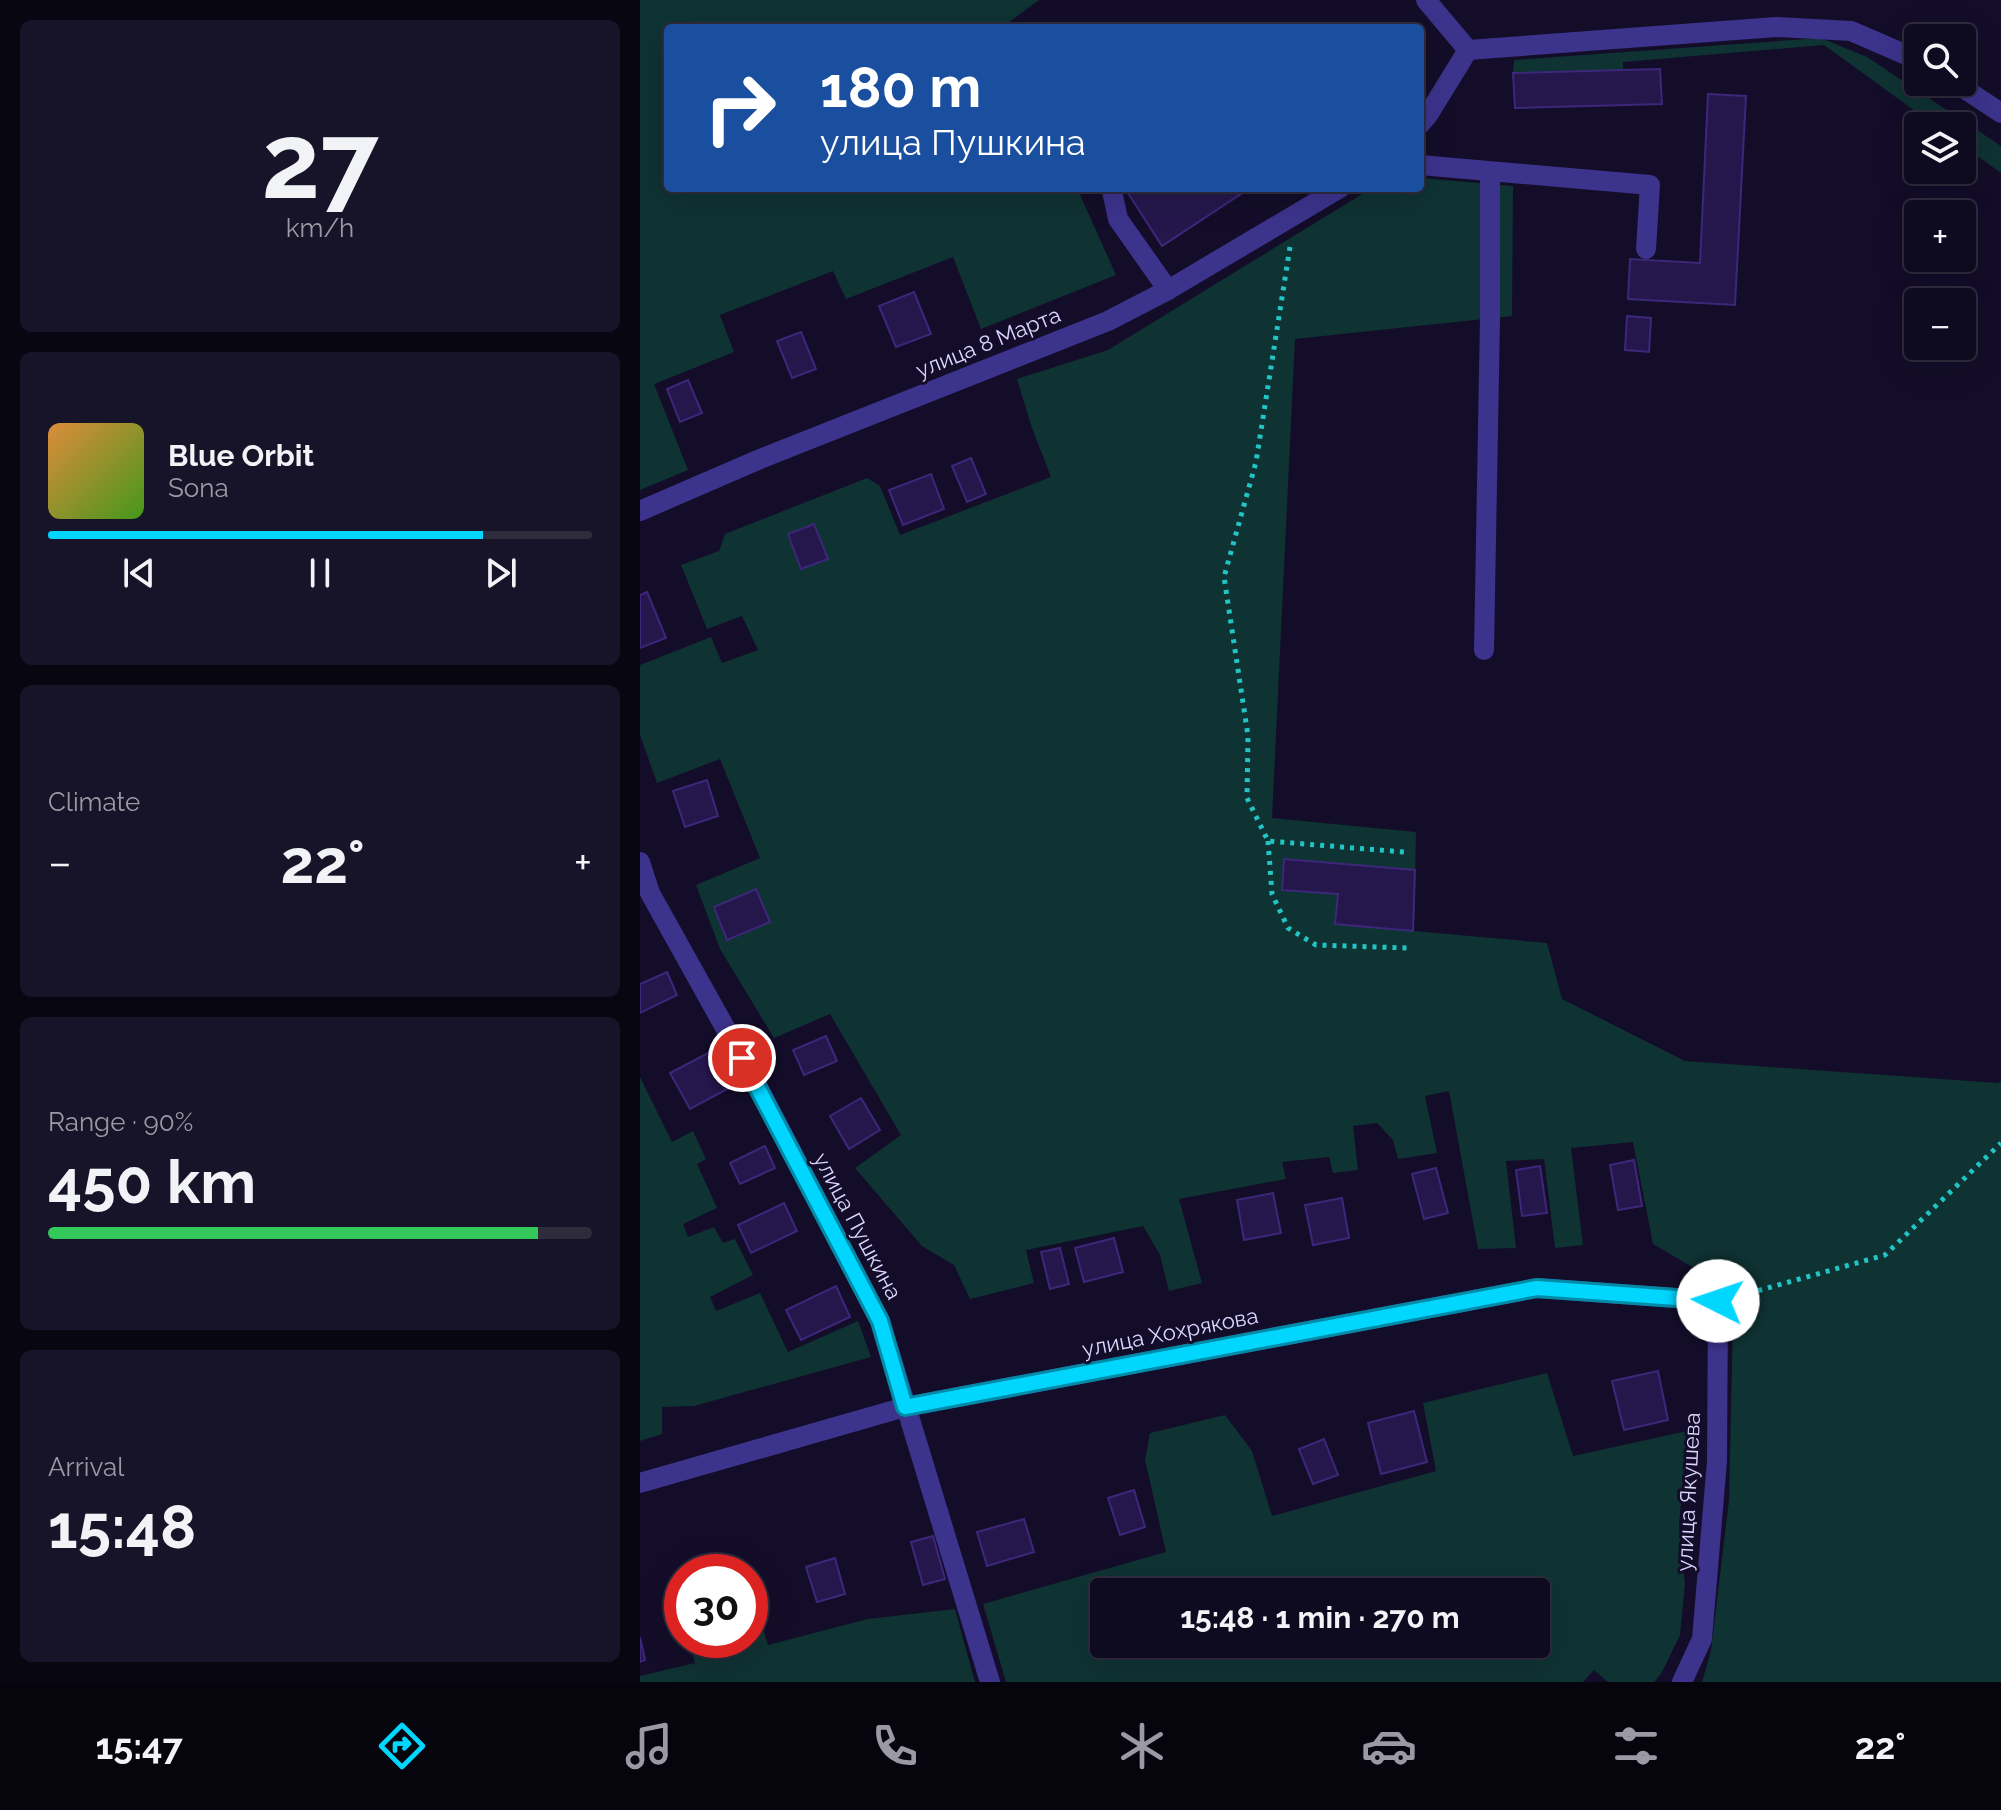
<!DOCTYPE html>
<html lang="en">
<head>
<meta charset="utf-8">
<style>
	:root { --surface:#0e0a1f; --page:#171328; --text:#f1f3f6; --muted:#9b9aa4; --line:#2e2b3d; --accent:#01d6ff }
	body { margin:0; font-family:Raleway,sans-serif; background:var(--page); color:var(--text); height:100vh; display:flex; flex-direction:column; font-size:30px; white-space:nowrap }
	* { box-sizing:border-box; margin:0 }
	p { font-size:26px; color:var(--muted) }
	.icon { flex:none; width:44px; height:44px; fill:none; stroke:currentColor; stroke-width:2; stroke-linecap:round; stroke-linejoin:round }
	.map { position:relative; flex:1; overflow:hidden }
	.panel { display:flex; flex-direction:column; gap:20px; padding:20px; background:#080611; width:640px }
	.panel>* { flex:none }
	.guide { position:absolute; left:24px; top:24px; width:760px; height:168px; border-radius:8px; box-shadow:0 8px 32px #0002,0 0 0 2px var(--line); background:#1a4fa0; color:#fff; overflow:hidden }
	.tools { position:absolute; left:1264px; top:24px; display:grid; gap:16px }
	.tools a { display:grid; place-items:center; width:72px; height:72px; border-radius:8px; background:var(--surface); box-shadow:0 8px 32px #0002,0 0 0 2px var(--line); font-size:40px }
	.speed { position:absolute; left:24px; top:1554px; display:flex; gap:16px; font-size:40px; font-weight:700; text-align:center }
	.speed>* { display:grid; place-content:center; width:104px; height:104px; border-radius:50%; background:var(--surface); box-shadow:0 8px 32px #0002,0 0 0 2px var(--line); line-height:1 }
	.speed .limit { border:12px solid #d22; background:#fff; color:#111 }
	.pin { position:absolute; display:grid; place-items:center; width:68px; height:68px; color:#fff; margin:-34px; border:4px solid #fff; border-radius:50%; box-shadow:0 2px 8px #0007 }
	.me { position:absolute; width:88px; margin:-44px; rotate:274deg; stroke-linejoin:round; filter:drop-shadow(0 0 6px #0008) }
	.turn { display:flex; align-items:center; gap:28px; height:168px; padding:0 24px; font-size:36px }
	.turn .icon { width:104px; height:104px; stroke-width:2.5 }
	.turn b { display:block; font-size:56px; line-height:68px }
	.big { font-size:60px; font-weight:700; line-height:1.1 }
	.panel .card { flex:1; display:flex; flex-direction:column; justify-content:center; gap:12px; min-width:0; padding:0 28px; border-radius:12px; background:var(--page) }
	.panel .dial { align-items:center; gap:0 }
	.dial b { font-size:104px; line-height:1 }
	.song { display:flex; align-items:center; gap:24px }
	.cover { width:96px; height:96px; border-radius:12px; background:linear-gradient(135deg,hsl(30 70% 55%),hsl(100 70% 35%)) }
	.played { height:8px; border-radius:4px; background:linear-gradient(90deg,var(--accent) 80%,var(--line) 80%) }
	.keys { display:flex; justify-content:space-around; direction:ltr }
	.heat { display:flex; justify-content:space-between; align-items:center; font-size:44px; direction:ltr }
	.charge { height:12px; border-radius:6px; background:linear-gradient(90deg,#34c759 90%,var(--line) 0) }
	.trip { position:absolute; left:450px; top:1578px; width:460px; height:80px; border-radius:8px; background:var(--surface); box-shadow:0 8px 32px #0002,0 0 0 2px var(--line); font-weight:700; line-height:80px; text-align:center }
	.menu { display:flex; height:128px; justify-content:space-around; align-items:center; background:#06040c; color:var(--muted) }
	.menu .icon { width:56px; height:56px }
	.menu .on { color:var(--accent) }
	.menu b { font-size:36px; color:var(--text) }
	main { display:flex; flex:1; min-height:0 }
	.map>svg:first-child { display:block }
	.green { fill:#0f3233; fill-rule:evenodd }
	.building { fill:#25174c; stroke:#3c277a; stroke-width:2 }
	.lines { fill:none; stroke-linecap:round; stroke-linejoin:round }
	.path { stroke:#22c5c5; stroke-width:5; stroke-dasharray:4 6; stroke-linecap:butt }
	.minor { stroke:#3c338c; stroke-width:20 }
	.route-casing { stroke:#018ba6; stroke-width:20 }
	.route { stroke:#01d6ff; stroke-width:14 }
	.labels { text-anchor:middle; stroke-width:6; stroke-linejoin:round; paint-order:stroke }
	.street-label { font-size:22px; fill:#dcd5ff; stroke:#130d29 }
</style>
</head>
<body>
<main>
<section class="panel">
<div class="card dial"><b>27</b><p>km/h</p></div>
<div class="card">
<div class="song"><i class="cover"></i><div><b>Blue Orbit</b><p>Sona</p></div></div>
<div class="played"></div>
<div class="keys"><svg class="icon" aria-label="previous" viewBox="0 0 24 24"><path d="M18 5L8 12l10 7zM5 5v14"/></svg><svg class="icon" aria-label="pause" viewBox="0 0 24 24"><path d="M8 5v14M16 5v14"/></svg><svg class="icon" aria-label="next" viewBox="0 0 24 24"><path d="M6 5l10 7-10 7zM19 5v14"/></svg></div>
</div>
<div class="card"><p>Climate</p>
<div class="heat"><a>−</a><b class="big">22°</b><a>+</a></div>
</div>
<div class="card"><p>Range · 90%</p><b class="big">450 km</b><div class="charge"></div></div>
<div class="card"><p>Arrival</p><b class="big">15:48</b></div>
</section>
<div class="map">
<svg width="1361" height="1682" viewBox="0 0 1361 1682">
	<rect width="100%" height="100%" fill="#130d29"/>
	<g class="green">
		<path d="M0 0H399L364 26 365 28H28V188H437L476 275 341 329 313 257 206 299 193 271 80 315 94 352 14 384 48 470 0 490Z"/>
		<path d="M1181 38 1227 57 1361 146V173L1322 145V126H1296L1184 45 983 62V70L873 73 874 60Z"/>
		<path d="M780 178 873 186 872 316 655 339 632 818 776 832 774 931 907 943 922 999 1045 1061 1358 1083 1361 1081V1682H1062L1071 1651 1089 1500 1093 1320 1081 1284 1013 1244 993 1142 931 1148 943 1245 915 1248 904 1159 866 1161 876 1248 838 1249 809 1091 785 1096 797 1153 758 1159 753 1140 737 1123 713 1126 718 1170 693 1173 689 1157 642 1162 646 1179 539 1199 562 1283 529 1291 520 1255 503 1226 386 1250 394 1283 330 1299 314 1265 282 1246 215 1168 261 1135 190 1014 134 1038 80 949 56 885 120 858 80 759 17 783 0 735V665L71 637 82 663 118 650 102 616 67 629 41 565 79 551 85 534 227 478 240 486 260 535 411 477 392 428 377 379 468 350 732 188H780Z"/>
		<path d="M0 1077 32 1142 53 1131 66 1159 57 1164 77 1208 43 1224 48 1237 74 1227 83 1243 95 1239 113 1275 70 1297 76 1311 120 1293 148 1352 218 1321 231 1357 54 1406 22 1407V1434L0 1441Z"/>
		<path d="M907 1373 933 1456 1047 1431 1039 1525 1045 1584 1040 1635 1021 1674 1014 1682H968L954 1670 943 1682H366L343 1604 526 1552 505 1460 510 1433 585 1415 612 1451 632 1516 796 1471 783 1403ZM896 1592V1644H464V1592Z"/>
		<path d="M102 1560 106 1572H53Z"/>
		<path d="M42 1575V1620L29 1578Z"/>
		<path d="M110 1587 128 1645 228 1619 315 1609 335 1682H0V1676L55 1663 48 1640H110Z"/>
	</g>
	<g class="building">
		<path d="M1020 69 1022 104 875 108 873 73Z"/>
		<path d="M1068 94 1106 96 1095 305 988 299 990 259 1060 263Z"/>
		<path d="M490 188H610L522 246 486 190Z"/>
		<path d="M274 292 291 334 256 347 239 306Z"/>
		<path d="M987 316 1011 318 1009 352 985 350Z"/>
		<path d="M161 332 176 369 152 378 137 341Z"/>
		<path d="M48 380 62 413 40 422 27 389Z"/>
		<path d="M331 458 346 494 327 502 312 466Z"/>
		<path d="M291 474 304 509 263 525 249 490Z"/>
		<path d="M174 524 188 559 161 569 148 534Z"/>
		<path d="M7 592 26 638 0 648V595Z"/>
		<path d="M67 780 78 816 45 827 33 791Z"/>
		<path d="M644 859 775 870 773 931 695 924 698 894 642 890Z"/>
		<path d="M116 889 130 922 87 940 74 907Z"/>
		<path d="M27 972 37 995 0 1013V984Z"/>
		<path d="M186 1036 197 1061 164 1075 153 1050Z"/>
		<path d="M70 1052 89 1088 50 1109 30 1073Z"/>
		<path d="M221 1098 240 1130 209 1149 190 1116Z"/>
		<path d="M125 1146 135 1168 100 1184 90 1163Z"/>
		<path d="M994 1160 1002 1206 978 1210 970 1165Z"/>
		<path d="M900 1166 907 1213 882 1216 876 1170Z"/>
		<path d="M796 1168 808 1213 784 1219 772 1174Z"/>
		<path d="M633 1193 641 1233 604 1240 597 1200Z"/>
		<path d="M702 1198 709 1238 673 1245 665 1205Z"/>
		<path d="M144 1203 157 1231 111 1253 98 1225Z"/>
		<path d="M474 1238 483 1272 444 1282 435 1248Z"/>
		<path d="M420 1248 429 1284 410 1289 401 1252Z"/>
		<path d="M196 1286 210 1317 161 1340 146 1310Z"/>
		<path d="M1018 1371 1028 1420 984 1430 972 1381Z"/>
		<path d="M774 1411 787 1462 741 1474 728 1423Z"/>
		<path d="M684 1439 698 1475 673 1484 659 1449Z"/>
		<path d="M494 1490 505 1527 480 1535 468 1498Z"/>
		<path d="M384 1519 394 1552 347 1566 337 1532Z"/>
		<path d="M293 1536 305 1579 283 1585 271 1542Z"/>
		<path d="M195 1558 205 1594 177 1602 166 1567Z"/>
		<path d="M0 1637 5 1660 0 1662Z"/>
	</g>
	<g class="lines">
		<g class="path">
			<path d="M650 247 616 462 584 577 608 736 607 798 628 841 764 852"/>
			<path d="M628 841 632 894 648 928 676 945 768 948"/>
			<path d="M1099 1296 1245 1255 1361 1143"/>
		</g>
		<g class="minor">
			<path d="M786 0 828 50"/>
			<path d="M828 50 1136 27 1211 31 1278 60"/>
			<path d="M1314 82 1361 113"/>
			<path d="M780 124 788 115 828 50"/>
			<path d="M780 165 1010 185 1006 249"/>
			<path d="M474 188 472 191 478 219 528 290"/>
			<path d="M0 511 120 459 468 321 528 290 700 188"/>
			<path d="M844 650 850 318V172"/>
			<path d="M0 862 10 893 117 1085 240 1321 350 1682"/>
			<path d="M0 1483 265 1407 897 1288 1078 1301 1077 1461 1062 1639 1042 1682"/>
		</g>
	</g>
	<g class="lines">
		<defs>
			<path id="route" d="M102 1058 240 1321 265 1407 897 1288 1078 1301"/>
		</defs>
		<use href="#route" class="route-casing"/>
		<use href="#route" class="route"/>
	</g>
	<g class="labels">
		<g class="street-label">
			<text transform="translate(348 342) rotate(-22)" y="8">улица 8 Марта</text>
			<text transform="translate(218 1226) rotate(62)" y="8">улица Пушкина</text>
			<text transform="translate(530 1332) rotate(-11)" y="8">улица Хохрякова</text>
			<text transform="translate(1048 1492) rotate(-87)" y="8">улица Якушева</text>
		</g>
	</g>
</svg>
<div class="tools">
<a><svg class="icon" aria-label="search" viewBox="0 0 24 24"><circle cx="10" cy="10" r="6"/><path d="M15 15l6 6"/></svg></a>
<a><svg class="icon" aria-label="layers" viewBox="0 0 24 24"><path d="M12 4l9 5-9 5-9-5zM3 14l9 5 9-5"/></svg></a>
<a>+</a>
<a>−</a>
</div>
<div class="speed"><div class="limit">30</div></div>
<div class="pin" style="left:102px;top:1058px;background:#d93025"><svg class="icon" aria-label="arrive" viewBox="0 0 24 24"><path d="M6 21V4h12l-3 4 3 4H6"/></svg></div>
<svg class="me" style="left:1078px;top:1301px" viewBox="-20 -20 40 40"><circle r="19" fill="#fff"/><path d="M0-13L10 11 0 6-10 11z" fill="#01d6ff"/></svg>
<div class="trip">15:48 · 1 min · 270 m</div>
<div class="guide">
<div class="turn"><svg class="icon" aria-label="right" viewBox="0 0 24 24"><path d="M7 20v-9h11M14 6l5 5-5 5"/></svg><div><b>180 m</b>улица Пушкина</div></div>
</div>
</div>
</main>
<nav class="menu">
<b>15:47</b>
<svg class="icon on" aria-label="directions" viewBox="0 0 24 24"><path d="M12 3l9 9-9 9-9-9zM9 14v-3h6M13 9l2 2-2 2"/></svg>
<svg class="icon" aria-label="music" viewBox="0 0 24 24"><path d="M9 18V5l10-2v13"/><circle cx="6" cy="18" r="3"/><circle cx="16" cy="16" r="3"/></svg>
<svg class="icon" aria-label="phone" viewBox="0 0 24 24"><path d="M5 4h4l2 5-3 2q2 4 5 5l2-3 5 2v4C11 20 4 13 5 4z"/></svg>
<svg class="icon" aria-label="climate" viewBox="0 0 24 24"><path d="M12 3v18M4 7l16 10M4 17L20 7"/></svg>
<svg class="icon" aria-label="car" viewBox="0 0 24 24"><path d="M5 17H2v-5l4-1 3-4h7l3 4 3 1v5h-3M9 17h6M6 11h13"/><circle cx="7" cy="17" r="2"/><circle cx="17" cy="17" r="2"/></svg>
<svg class="icon" aria-label="filters" viewBox="0 0 24 24"><path d="M4 7h16M4 17h16"/><circle cx="9" cy="7" r="2"/><circle cx="15" cy="17" r="2"/></svg>
<b>22°</b>
</nav>
</body>
</html>
